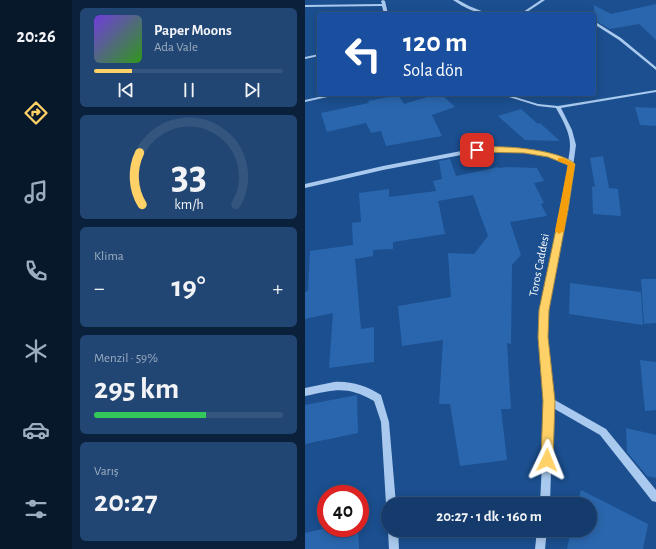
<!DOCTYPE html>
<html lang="tr">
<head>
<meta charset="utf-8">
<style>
	:root { --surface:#143b6b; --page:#214673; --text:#f1f3f6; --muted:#9dadc1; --line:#33557e; --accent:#ffd166 }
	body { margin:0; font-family:"Alegreya Sans",sans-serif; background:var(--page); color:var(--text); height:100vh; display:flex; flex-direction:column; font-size:15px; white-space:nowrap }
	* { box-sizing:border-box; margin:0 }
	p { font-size:13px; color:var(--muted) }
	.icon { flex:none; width:22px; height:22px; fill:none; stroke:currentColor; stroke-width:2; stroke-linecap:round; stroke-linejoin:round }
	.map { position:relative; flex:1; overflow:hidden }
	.sheet { display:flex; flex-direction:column; gap:8px; padding:8px; background:#0b203b; width:233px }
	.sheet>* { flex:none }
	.top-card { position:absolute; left:12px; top:12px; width:279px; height:84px; border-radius:4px; box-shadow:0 2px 10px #0003,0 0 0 1px var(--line); background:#1a4fa0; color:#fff; overflow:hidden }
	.speed { position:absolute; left:12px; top:485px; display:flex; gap:8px; font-size:20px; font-weight:700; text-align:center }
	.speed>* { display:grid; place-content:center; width:52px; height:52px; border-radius:50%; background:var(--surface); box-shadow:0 2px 10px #0003,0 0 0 1px var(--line); line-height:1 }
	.speed .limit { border:6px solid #d22; background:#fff; color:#111 }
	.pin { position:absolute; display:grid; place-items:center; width:34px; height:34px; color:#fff; margin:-17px; border-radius:8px; box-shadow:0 2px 6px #0006 }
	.me { position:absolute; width:44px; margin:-22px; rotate:2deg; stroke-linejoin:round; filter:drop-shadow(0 0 3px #0008) }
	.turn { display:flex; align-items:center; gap:14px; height:84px; padding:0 20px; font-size:18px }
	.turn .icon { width:52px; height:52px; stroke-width:2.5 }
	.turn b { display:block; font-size:28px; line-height:34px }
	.big { font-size:30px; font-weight:700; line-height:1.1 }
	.sheet .card { flex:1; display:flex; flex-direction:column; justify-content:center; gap:6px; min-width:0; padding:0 14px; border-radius:6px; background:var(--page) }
	.sheet .dial { align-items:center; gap:0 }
	.dial svg { height:104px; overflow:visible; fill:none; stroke:var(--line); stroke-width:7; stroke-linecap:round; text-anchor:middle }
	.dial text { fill:var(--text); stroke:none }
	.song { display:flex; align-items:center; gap:12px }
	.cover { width:48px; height:48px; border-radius:6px; background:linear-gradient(135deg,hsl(260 70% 55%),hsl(110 70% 35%)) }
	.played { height:4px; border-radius:2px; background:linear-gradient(90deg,var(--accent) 20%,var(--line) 20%) }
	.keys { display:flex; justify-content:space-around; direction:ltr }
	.heat { display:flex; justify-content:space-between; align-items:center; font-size:22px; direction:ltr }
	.charge { height:6px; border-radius:3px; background:linear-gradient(90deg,#34c759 59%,var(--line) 0) }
	.trip { position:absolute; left:76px; top:497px; width:216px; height:40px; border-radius:20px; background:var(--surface); box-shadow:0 2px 10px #0003,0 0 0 1px var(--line); font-weight:700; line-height:40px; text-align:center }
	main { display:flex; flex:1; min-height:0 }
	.tabs { display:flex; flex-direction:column; width:72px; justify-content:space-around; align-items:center; background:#08182b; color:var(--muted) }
	.tabs .icon { width:28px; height:28px }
	.tabs .active { color:var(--accent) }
	.tabs b { font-size:18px; color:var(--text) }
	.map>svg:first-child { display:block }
	.building { fill:#2a66ad }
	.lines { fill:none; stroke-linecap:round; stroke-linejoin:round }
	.minor { fill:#a9c9ee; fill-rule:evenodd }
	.route { fill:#ffd166; stroke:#a68842 }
	.slow { fill:#f59e0b }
	.labels { text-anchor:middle; stroke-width:4; stroke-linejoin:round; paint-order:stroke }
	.street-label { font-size:12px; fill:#fff; stroke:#1b4f8f }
</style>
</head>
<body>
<main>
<nav class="tabs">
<b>20:26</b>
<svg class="icon active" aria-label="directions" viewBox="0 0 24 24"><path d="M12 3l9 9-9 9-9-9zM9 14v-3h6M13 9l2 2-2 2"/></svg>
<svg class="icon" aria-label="music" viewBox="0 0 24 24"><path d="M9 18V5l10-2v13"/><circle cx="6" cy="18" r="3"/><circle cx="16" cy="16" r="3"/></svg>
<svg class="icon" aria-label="phone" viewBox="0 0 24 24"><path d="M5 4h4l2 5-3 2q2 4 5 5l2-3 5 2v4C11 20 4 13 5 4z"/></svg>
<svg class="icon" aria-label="climate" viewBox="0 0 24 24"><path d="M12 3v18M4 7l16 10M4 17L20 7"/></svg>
<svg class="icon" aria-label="car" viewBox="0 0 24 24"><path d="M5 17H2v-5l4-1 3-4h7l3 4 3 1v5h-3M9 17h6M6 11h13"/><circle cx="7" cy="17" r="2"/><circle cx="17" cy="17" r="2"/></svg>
<svg class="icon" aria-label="filters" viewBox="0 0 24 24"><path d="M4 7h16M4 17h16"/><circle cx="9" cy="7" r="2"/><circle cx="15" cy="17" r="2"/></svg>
</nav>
<section class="sheet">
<div class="card">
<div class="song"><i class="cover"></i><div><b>Paper Moons</b><p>Ada Vale</p></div></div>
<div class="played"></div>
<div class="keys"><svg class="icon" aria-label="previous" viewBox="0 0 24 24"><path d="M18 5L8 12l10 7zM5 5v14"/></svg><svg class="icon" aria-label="pause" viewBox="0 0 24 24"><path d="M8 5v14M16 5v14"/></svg><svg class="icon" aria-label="next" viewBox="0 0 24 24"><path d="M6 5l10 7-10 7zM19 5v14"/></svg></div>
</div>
<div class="card dial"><svg viewBox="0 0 100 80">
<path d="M14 69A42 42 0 1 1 86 69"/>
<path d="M14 69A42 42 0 0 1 12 29" stroke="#ffd166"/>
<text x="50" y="56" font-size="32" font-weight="700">33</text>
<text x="50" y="72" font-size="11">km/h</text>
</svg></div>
<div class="card"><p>Klima</p>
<div class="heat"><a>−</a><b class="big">19°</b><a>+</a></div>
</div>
<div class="card"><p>Menzil · 59%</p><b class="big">295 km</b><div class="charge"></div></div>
<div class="card"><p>Varış</p><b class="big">20:27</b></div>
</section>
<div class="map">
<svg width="351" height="549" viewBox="0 0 351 549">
	<rect width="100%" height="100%" fill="#1b4f8f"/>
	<g class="building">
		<path d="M351 4V40L334 24 305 29 289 20V5L306 14Z"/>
		<path d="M132 94H136L150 107 127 115 137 136 81 146 76 131 66 133 61 123 22 132 16 113 64 103 63 101 93 95 99 104Z"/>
		<path d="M330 107 351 108V126L335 125Z"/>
		<path d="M216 109 233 124 235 123 255 141 220 140 193 116Z"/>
		<path d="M298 156 304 188 313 189 316 216 288 214 287 186 290 187 285 158Z"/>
		<path d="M145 159 151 176 193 167 194 168 203 167 232 168 239 181 229 183 239 203 236 204 242 216 205 222 216 255 207 265 206 344 202 343 206 409H196L202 460 155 466 145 404H134L138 340 97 346 93 306 146 297 143 253 169 254 183 236 168 195 133 201 131 191 140 234 88 242V249L68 250V256L50 259 56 329 69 327V362L24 368 28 313 0 319V292L3 291 5 251 48 245 47 223 56 222 54 193 84 189V197L131 191 128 181 137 179 134 161Z"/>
		<path d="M336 279H351V323L339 324Z"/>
		<path d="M265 283 336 292 338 325 264 314Z"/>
		<path d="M335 360 351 362V410L340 411Z"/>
		<path d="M52 395 53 433 0 444V405Z"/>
		<path d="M321 428 351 435V478L342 476 322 452Z"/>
		<path d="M276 490 343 524 338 549H262L266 530H285V504H272Z"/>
		<path d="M21 528H53L54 549H0V533Z"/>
	</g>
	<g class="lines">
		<g class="minor">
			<path d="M78 0 80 1 83 14H79L77 6 0 7V5L77 4 76 1Z"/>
			<path d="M148 0H153L164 6 184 14C172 14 158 7 148 0Z"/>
			<path d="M236 0H240L219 14H215Z"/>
			<path d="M275 12 279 14H274Z"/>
			<path d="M289 21 316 38 351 67V70L314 40 289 24Z"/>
			<path d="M14 54V56L0 59V57Z"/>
			<path d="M351 90V92L256 108 267 130 271 145 262 210 243 310 242 337 248 399 301 429 351 490V502L347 501 340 492 295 435 248 408 245 504H235L240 401 234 337 235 310 256 210 263 165 243 156 219 153 172 152 78 170 0 188V184L78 166 172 148 219 149 246 154 263 161C264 156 265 150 265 145 265 132 257 119 251 108L233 106 194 94H201L233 104 253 106Z"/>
			<path d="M27 94H36L0 102V100Z"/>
			<path d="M29 382C47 381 61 386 76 395L84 422 91 504H83V508L81 504 76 422 69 401C41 385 30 390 0 396V388Z"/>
			<path d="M83 530H93L94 549H84Z"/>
			<path d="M232 530H242L240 549H230Z"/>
		</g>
	</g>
	<path class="route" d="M170 148C191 144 254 149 270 164L263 210 244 310 243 337 250 401 248 460 246 465 242 466 238 465 236 460 238 401 233 337 234 310 255 210 263 165 243 157 219 153 172 152 169 150Z"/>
	<path class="slow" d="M253 158H258L270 164 259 231 254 234 250 231 263 165 253 161Z"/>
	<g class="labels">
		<g class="street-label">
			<text transform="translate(234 265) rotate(-79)" y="4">Toros Caddesi</text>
		</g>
	</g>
</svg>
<div class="speed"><div class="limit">40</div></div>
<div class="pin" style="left:172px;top:150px;background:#d93025"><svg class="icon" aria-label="arrive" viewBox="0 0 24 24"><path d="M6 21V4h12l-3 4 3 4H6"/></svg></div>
<svg class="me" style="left:242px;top:460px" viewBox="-20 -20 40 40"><path d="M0-17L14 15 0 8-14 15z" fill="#ffd166" stroke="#fff" stroke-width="4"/></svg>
<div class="trip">20:27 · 1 dk · 160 m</div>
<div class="top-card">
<div class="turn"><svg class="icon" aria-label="left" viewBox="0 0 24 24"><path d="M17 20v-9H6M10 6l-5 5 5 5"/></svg><div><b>120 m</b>Sola dön</div></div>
</div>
</div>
</main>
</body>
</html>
